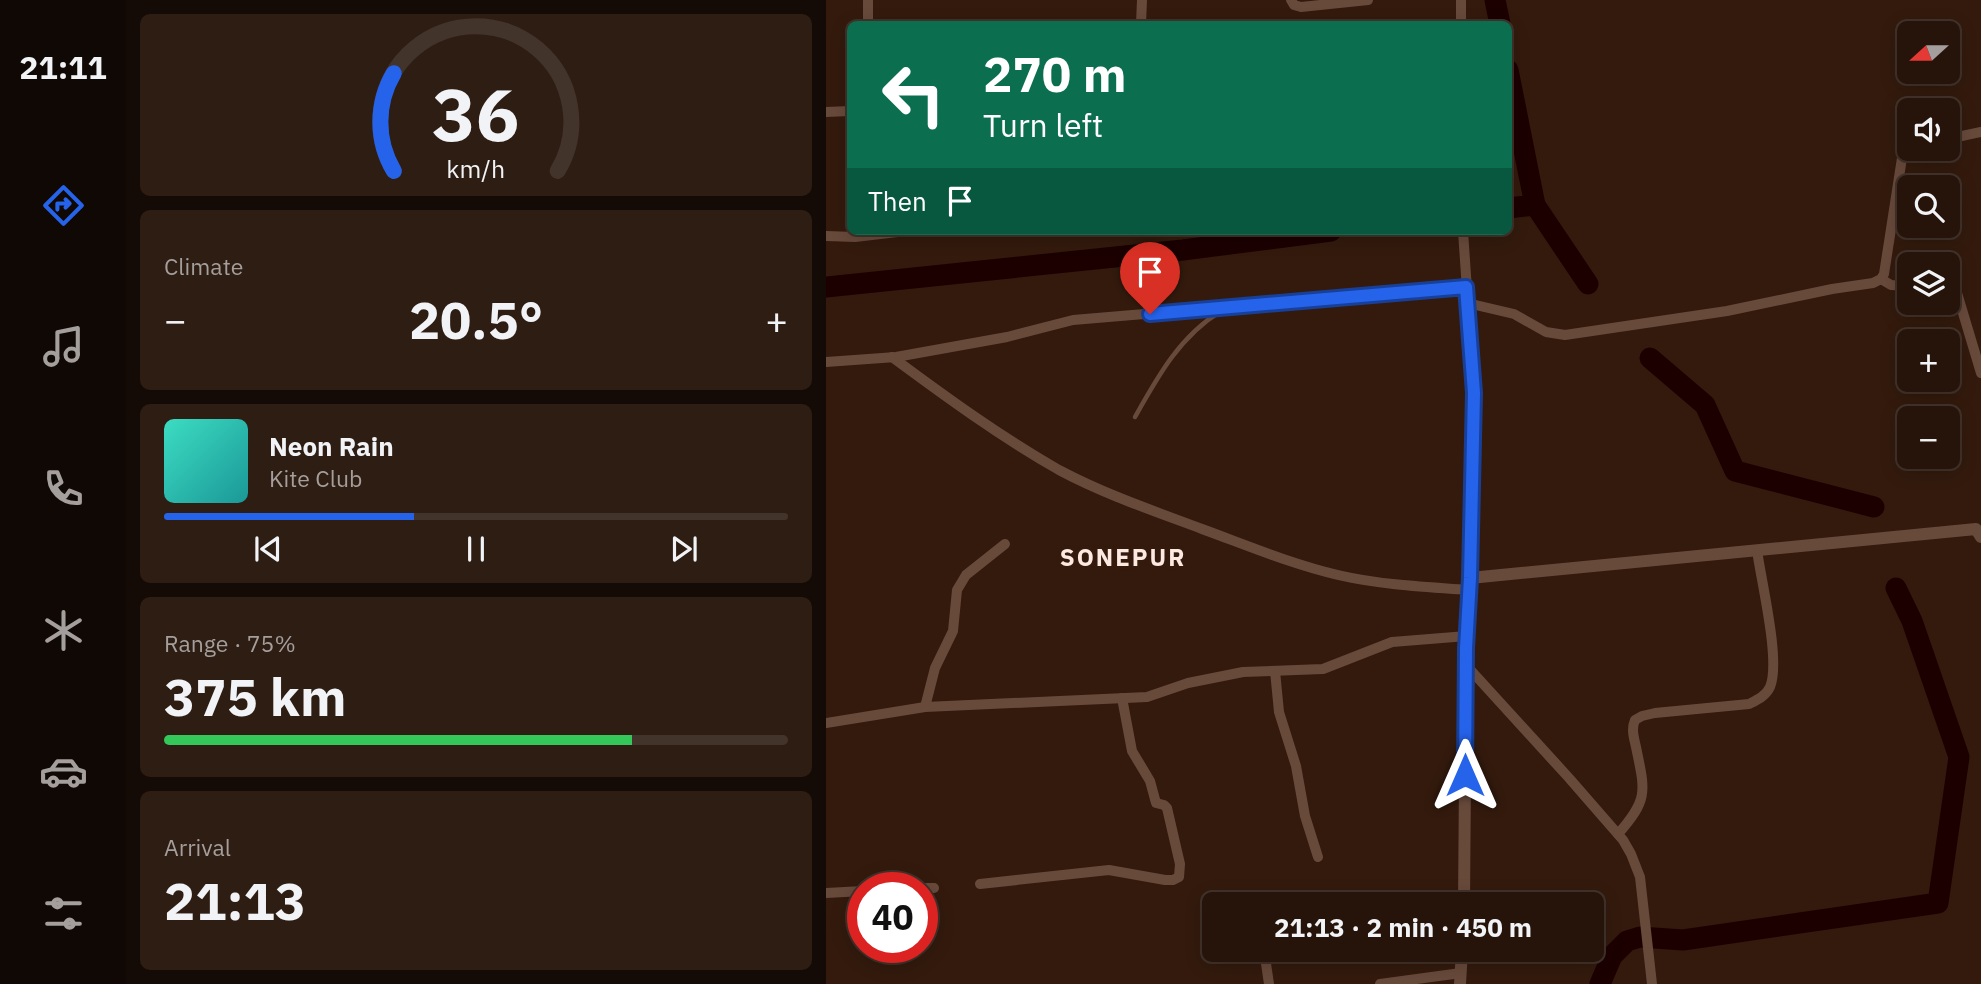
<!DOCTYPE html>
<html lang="en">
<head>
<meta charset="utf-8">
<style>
	:root { --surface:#26140a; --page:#2e1d13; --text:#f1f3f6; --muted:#a49e9c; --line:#42332b; --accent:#2563eb }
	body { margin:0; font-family:"IBM Plex Sans",sans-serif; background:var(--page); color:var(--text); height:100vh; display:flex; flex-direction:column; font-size:26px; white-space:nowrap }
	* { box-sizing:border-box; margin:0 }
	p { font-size:23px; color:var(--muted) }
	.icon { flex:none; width:38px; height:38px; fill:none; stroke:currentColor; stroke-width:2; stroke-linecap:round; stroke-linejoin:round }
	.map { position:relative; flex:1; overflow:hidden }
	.sheet { display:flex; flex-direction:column; gap:14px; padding:14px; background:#150b06; width:700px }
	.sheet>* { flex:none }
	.banner { position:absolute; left:21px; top:21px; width:665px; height:214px; border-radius:10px; box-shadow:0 4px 18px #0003,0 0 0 2px var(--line); background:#0b6e4f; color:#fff; overflow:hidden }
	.needle { width:46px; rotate:249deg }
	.controls { position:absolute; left:1071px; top:21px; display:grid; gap:14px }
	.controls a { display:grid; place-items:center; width:63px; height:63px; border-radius:10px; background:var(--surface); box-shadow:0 4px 18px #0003,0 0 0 2px var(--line); font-size:35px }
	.speed { position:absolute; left:21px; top:872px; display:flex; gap:14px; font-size:35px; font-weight:700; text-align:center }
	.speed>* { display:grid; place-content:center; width:91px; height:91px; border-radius:50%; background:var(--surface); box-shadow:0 4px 18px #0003,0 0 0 2px var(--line); line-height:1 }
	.speed .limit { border:10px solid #d22; background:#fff; color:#111 }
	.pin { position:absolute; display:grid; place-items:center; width:60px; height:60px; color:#fff; margin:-72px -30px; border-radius:50% 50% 50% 0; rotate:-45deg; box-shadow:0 0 7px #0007 }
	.pin .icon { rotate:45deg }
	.me { position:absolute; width:77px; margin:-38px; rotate:0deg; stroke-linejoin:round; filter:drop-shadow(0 0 5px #0008) }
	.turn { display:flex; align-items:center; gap:24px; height:147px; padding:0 21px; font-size:32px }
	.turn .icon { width:91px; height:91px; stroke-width:2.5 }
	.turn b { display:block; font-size:49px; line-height:60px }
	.then { display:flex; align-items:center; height:66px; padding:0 21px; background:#0003; gap:14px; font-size:26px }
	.big { font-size:52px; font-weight:700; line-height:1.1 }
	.sheet .tile { flex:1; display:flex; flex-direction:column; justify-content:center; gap:10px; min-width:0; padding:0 24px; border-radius:10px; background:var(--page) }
	.sheet .dial { align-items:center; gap:0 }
	.dial svg { height:182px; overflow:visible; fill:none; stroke:var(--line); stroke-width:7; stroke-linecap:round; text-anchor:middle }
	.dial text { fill:var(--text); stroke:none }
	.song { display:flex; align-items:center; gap:21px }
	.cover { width:84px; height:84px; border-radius:10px; background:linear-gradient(135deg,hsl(170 70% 55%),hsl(180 70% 35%)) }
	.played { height:7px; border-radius:4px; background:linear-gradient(90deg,var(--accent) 40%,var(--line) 40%) }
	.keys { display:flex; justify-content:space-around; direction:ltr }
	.heat { display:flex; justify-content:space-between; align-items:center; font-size:38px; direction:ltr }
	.charge { height:10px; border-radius:5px; background:linear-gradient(90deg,#34c759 75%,var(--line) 0) }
	.trip { position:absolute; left:376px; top:892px; width:402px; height:70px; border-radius:10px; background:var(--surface); box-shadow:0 4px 18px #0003,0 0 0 2px var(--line); font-weight:700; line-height:70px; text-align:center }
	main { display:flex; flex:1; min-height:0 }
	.dock { display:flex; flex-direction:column; width:126px; justify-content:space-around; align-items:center; background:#0f0804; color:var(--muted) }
	.dock .icon { width:49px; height:49px }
	.dock .selected { color:var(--accent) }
	.dock b { font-size:32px; color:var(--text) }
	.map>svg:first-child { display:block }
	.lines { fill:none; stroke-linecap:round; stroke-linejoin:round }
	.river { stroke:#1c0000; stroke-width:21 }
	.service { stroke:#684a3b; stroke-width:4.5 }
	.minor { stroke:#684a3b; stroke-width:10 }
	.tertiary { stroke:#684a3b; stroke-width:12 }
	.route-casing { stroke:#184099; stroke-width:18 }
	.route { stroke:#2563eb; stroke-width:12 }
	.labels { text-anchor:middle; stroke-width:7; stroke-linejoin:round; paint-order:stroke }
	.district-label { font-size:24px; font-weight:bold; letter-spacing:2px; fill:#fce9e1; stroke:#331a0d }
</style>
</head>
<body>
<main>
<nav class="dock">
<b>21:11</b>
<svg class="icon selected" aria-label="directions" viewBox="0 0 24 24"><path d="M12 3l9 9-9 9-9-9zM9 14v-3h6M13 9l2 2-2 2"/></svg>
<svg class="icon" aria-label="music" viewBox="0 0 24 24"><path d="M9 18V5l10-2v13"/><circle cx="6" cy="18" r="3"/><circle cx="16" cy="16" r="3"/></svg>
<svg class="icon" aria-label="phone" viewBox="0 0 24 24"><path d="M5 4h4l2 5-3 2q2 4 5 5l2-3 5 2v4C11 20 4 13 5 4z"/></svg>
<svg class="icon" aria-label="climate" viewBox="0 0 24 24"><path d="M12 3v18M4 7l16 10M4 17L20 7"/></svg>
<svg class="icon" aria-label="car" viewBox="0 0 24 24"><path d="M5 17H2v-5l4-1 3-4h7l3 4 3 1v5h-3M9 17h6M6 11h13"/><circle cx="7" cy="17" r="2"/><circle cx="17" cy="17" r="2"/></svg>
<svg class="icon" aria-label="filters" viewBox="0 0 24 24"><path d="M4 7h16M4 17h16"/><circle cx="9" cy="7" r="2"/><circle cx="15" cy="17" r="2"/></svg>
</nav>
<section class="sheet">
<div class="tile dial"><svg viewBox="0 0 100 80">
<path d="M14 69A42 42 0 1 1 86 69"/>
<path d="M14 69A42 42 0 0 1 14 26" stroke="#2563eb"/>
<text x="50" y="56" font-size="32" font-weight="700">36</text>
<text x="50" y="72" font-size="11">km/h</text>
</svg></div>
<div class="tile"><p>Climate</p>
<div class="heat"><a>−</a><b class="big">20.5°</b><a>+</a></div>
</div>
<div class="tile">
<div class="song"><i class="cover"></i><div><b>Neon Rain</b><p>Kite Club</p></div></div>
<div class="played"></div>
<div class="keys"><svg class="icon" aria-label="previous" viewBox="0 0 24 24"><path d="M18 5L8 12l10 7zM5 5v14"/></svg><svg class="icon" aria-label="pause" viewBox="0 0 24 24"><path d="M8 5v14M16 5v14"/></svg><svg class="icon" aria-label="next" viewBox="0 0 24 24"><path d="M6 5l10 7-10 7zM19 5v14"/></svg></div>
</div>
<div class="tile"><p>Range · 75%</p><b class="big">375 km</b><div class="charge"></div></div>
<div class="tile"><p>Arrival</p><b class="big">21:13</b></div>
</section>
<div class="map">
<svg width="1155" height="984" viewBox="0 0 1155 984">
	<rect width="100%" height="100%" fill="#331a0d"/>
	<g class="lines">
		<g class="river">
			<path d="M669 0 674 24"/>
			<path d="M682 70 709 205 762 284"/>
			<path d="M682 208 709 205"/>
			<path d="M0 287 357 250 505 231"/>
			<path d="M824 358 879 405 909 471 1048 507"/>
			<path d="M774 984 786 956 801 941 814 937 857 940 1112 903 1133 757 1086 621 1070 588"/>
		</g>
		<path class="service" d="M309 417C332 376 354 336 395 311"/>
		<g class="minor">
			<path d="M42 0V24"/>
			<path d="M465 0 468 5 475 7 542 0"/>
			<path d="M315 24 316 0"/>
			<path d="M635 24V0"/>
			<path d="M0 112 24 111"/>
			<path d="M1122 139 1155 132"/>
			<path d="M637 231 648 393 644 578"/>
			<path d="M0 236 29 237 80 231"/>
			<path d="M1055 279 1065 285 1083 286"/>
			<path d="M1122 284 1131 293 1155 373"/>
			<path d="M641 303 688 314 720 332 739 335 901 311 1006 289 1047 283 1055 279 1058 274 1076 158 1084 149"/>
			<path d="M66 357C120 397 175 437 233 470 278 494 328 511 376 529 420 545 465 564 512 575 555 585 600 587 643 590"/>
			<path d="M0 362 70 357 181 337 247 320 640 287"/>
			<path d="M640 665 743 778 797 840 805 854 814 877 826 984"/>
			<path d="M449 671 453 712 470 766 479 816 492 857"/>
			<path d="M99 707 109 668 127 631 131 590 140 575 179 544"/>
			<path d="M0 723 99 707 321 697 362 683 417 672 497 669 566 642 641 636"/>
			<path d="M792 834C823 799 819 791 810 747 808 738 805 729 809 720L816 716 829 713 923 704C931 700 940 696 944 687 955 661 935 581 931 550"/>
			<path d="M154 884 283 870 339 880H347L353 877 354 864 341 808 338 805 330 803 324 781 306 751 296 698"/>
			<path d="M96 888H108"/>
			<path d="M0 893 37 891"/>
			<path d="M380 903 388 905"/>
			<path d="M438 950 443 984"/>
			<path d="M554 984 635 973"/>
		</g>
		<g class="tertiary">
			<path d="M638 905 640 648 644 578 1150 529 1155 537"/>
			<path d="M634 984 636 950"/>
		</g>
	</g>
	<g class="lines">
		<defs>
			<path id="route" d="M324 314 640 287 648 393 644 578 640 648 639 775"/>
		</defs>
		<use href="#route" class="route-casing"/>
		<use href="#route" class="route"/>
	</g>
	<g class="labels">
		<g class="district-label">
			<text x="297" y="566">SONEPUR</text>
		</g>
	</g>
</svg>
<div class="controls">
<a><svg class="needle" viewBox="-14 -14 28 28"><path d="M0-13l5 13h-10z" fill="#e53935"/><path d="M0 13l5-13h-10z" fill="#a49e9c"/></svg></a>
<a><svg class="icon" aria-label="sound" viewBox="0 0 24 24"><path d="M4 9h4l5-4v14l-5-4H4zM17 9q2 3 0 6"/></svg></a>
<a><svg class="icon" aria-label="search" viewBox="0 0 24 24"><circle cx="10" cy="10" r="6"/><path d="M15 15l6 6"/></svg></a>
<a><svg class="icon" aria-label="layers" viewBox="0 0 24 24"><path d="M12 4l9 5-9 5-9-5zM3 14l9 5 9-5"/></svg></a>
<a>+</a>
<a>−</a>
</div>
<div class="speed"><div class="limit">40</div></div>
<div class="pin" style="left:324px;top:314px;background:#d93025"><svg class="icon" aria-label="arrive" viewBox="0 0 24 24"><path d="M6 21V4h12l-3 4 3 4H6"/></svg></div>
<svg class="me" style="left:639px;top:775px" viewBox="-20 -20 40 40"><path d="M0-17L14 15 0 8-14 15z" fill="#2563eb" stroke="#fff" stroke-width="4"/></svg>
<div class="trip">21:13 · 2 min · 450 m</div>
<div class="banner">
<div class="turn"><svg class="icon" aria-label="left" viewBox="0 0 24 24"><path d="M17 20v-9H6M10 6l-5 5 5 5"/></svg><div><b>270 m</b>Turn left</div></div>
<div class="then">Then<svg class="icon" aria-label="arrive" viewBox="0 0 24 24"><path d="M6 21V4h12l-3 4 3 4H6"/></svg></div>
</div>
</div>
</main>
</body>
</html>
